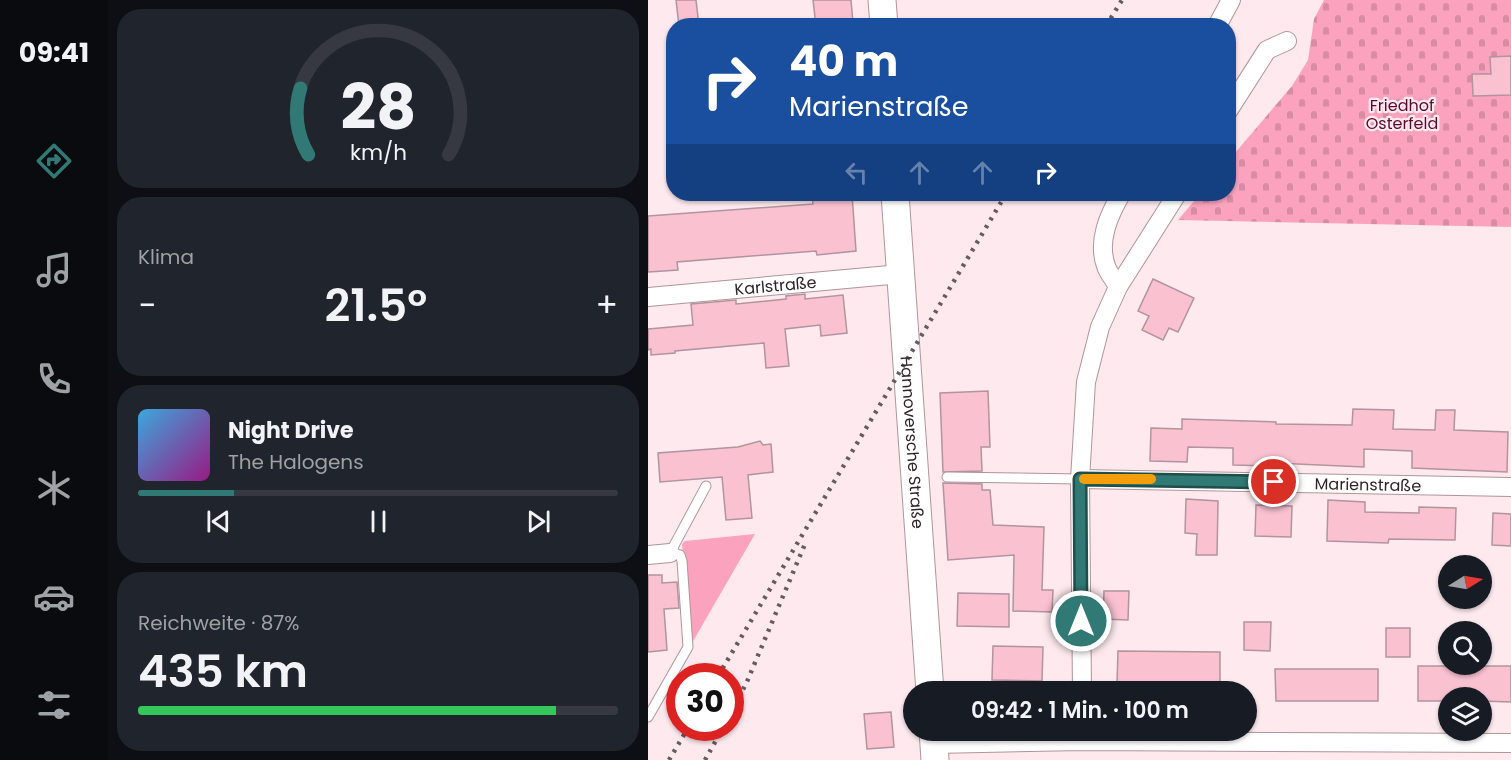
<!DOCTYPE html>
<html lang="de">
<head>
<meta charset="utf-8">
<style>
	:root { --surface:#171b24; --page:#20242c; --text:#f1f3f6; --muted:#9ea1a6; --line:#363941; --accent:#317974 }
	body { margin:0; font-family:Poppins,sans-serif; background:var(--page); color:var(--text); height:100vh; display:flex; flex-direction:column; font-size:22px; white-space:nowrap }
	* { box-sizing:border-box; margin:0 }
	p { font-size:20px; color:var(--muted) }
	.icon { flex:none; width:33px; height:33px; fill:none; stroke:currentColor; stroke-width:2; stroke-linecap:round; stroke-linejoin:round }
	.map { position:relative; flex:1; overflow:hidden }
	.sheet { display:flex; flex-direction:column; gap:9px; padding:9px; background:#0d0f14; width:540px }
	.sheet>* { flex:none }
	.hud { position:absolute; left:18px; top:18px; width:570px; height:183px; border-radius:24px; box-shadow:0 2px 4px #0004; background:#1a4fa0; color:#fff; overflow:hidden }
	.needle { width:39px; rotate:79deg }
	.buttons { position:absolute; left:790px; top:555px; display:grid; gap:12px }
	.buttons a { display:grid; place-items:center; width:54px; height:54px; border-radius:50%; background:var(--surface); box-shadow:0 2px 4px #0004; font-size:30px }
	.speed { position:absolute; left:18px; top:663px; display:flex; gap:12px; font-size:30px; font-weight:700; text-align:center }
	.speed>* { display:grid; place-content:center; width:78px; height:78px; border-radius:50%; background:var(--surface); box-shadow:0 2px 4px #0004; line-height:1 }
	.speed .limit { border:9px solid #d22; background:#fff; color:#111 }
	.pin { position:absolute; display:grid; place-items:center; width:51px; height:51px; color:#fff; margin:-26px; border:3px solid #fff; border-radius:50%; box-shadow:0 2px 6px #0007 }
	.me { position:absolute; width:66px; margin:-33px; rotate:0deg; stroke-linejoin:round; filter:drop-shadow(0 0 4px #0008) }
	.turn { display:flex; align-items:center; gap:21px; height:126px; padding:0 24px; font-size:27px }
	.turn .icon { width:78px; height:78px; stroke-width:2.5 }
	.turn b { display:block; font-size:42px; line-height:51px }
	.lanes { display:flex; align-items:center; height:57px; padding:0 24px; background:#0003; justify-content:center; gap:30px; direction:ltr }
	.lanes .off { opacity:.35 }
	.big { font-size:45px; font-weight:600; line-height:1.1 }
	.sheet .widget { flex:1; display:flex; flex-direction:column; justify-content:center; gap:9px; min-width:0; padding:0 21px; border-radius:24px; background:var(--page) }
	.sheet .dial { align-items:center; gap:0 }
	.dial svg { height:156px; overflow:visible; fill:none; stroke:var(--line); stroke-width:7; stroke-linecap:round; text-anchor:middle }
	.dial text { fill:var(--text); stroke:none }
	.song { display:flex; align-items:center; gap:18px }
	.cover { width:72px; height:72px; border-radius:9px; background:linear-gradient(135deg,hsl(200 70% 55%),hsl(310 70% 35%)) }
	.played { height:6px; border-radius:3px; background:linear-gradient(90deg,var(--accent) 20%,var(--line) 20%) }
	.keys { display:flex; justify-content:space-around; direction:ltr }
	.heat { display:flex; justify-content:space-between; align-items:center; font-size:33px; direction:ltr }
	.charge { height:9px; border-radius:4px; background:linear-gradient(90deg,#34c759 87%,var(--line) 0) }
	.trip { position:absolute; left:255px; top:681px; width:354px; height:60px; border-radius:30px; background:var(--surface); box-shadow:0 2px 4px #0004; font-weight:600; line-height:60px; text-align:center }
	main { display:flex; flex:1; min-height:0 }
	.tabs { display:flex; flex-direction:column; width:108px; justify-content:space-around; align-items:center; background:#090b0e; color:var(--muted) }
	.tabs .icon { width:42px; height:42px }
	.tabs .active { color:var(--accent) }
	.tabs b { font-size:27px; color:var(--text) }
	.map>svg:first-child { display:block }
	.cemetery { fill:url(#cemetery-stones) }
	.park { fill:#fba3be }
	.building { fill:#fac1d1; stroke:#b2949c; stroke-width:1.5 }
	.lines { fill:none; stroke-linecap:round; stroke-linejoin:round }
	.lane-casing { stroke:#b1949c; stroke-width:11 }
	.street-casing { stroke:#b1949c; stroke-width:20 }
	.secondary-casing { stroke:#b1949c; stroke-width:29 }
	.lane { stroke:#fff; stroke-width:9 }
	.street { stroke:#fff; stroke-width:18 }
	.secondary { stroke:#fff; stroke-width:27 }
	.rail { stroke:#695a5e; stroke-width:4.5; stroke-dasharray:3 6; stroke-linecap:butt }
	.route-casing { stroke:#204f4b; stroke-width:15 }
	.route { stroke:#317974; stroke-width:10 }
	.slow { stroke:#f59e0b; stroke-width:10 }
	.labels { text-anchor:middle; stroke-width:4.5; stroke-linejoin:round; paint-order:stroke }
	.park-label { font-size:16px; fill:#5c0b2f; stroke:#fde9ee }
	.street-label { font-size:16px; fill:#312528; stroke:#fde9ee }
</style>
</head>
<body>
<main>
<nav class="tabs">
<b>09:41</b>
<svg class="icon active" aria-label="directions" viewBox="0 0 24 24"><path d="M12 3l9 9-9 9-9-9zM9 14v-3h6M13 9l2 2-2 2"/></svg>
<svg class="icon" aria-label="music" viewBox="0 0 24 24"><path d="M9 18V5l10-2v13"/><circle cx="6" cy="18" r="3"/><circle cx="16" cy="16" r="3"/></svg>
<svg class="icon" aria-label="phone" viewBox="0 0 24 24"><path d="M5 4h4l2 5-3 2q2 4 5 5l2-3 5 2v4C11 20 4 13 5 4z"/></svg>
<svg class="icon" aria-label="climate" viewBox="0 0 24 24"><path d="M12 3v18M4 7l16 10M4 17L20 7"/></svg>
<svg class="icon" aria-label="car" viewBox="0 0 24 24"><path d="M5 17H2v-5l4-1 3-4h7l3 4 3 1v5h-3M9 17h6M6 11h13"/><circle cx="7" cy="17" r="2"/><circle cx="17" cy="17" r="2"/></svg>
<svg class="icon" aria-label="filters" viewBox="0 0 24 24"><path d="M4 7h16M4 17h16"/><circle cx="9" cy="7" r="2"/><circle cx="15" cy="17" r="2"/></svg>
</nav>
<section class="sheet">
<div class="widget dial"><svg viewBox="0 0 100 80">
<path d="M14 69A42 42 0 1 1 86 69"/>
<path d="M14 69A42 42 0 0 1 10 35" stroke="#317974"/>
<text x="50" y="56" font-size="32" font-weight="700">28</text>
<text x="50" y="72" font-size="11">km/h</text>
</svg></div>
<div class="widget"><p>Klima</p>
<div class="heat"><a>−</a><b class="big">21.5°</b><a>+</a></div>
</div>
<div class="widget">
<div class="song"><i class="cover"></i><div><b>Night Drive</b><p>The Halogens</p></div></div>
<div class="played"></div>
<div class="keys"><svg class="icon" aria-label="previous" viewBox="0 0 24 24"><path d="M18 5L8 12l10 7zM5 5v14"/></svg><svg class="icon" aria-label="pause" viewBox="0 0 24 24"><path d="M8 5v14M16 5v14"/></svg><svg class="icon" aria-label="next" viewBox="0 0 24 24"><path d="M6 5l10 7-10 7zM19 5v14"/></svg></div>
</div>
<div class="widget"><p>Reichweite · 87%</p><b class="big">435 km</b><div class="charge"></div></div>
</section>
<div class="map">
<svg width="863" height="760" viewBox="0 0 863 760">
	<defs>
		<pattern id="cemetery-stones" width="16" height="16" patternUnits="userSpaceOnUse" patternTransform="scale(1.5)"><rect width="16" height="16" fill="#fba3be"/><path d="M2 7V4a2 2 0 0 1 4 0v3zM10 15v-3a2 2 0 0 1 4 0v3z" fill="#d88ca3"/></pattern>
	</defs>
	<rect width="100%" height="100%" fill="#fde9ee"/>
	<path class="cemetery" d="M676 0H863V227L530 220 552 194H580L581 160 644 86 660 60 666 19Z"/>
	<path class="park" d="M107 534 44 643 34 544 37 541Z"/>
	<g class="building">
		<path d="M28 0H48L51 26H31Z"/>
		<path d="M165 0H203L205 23 168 26Z"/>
		<path d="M863 56V95L825 96 824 74H843L842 57Z"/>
		<path d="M164 194H204L208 251 169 255 168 251 29 262 30 270 0 272V216L165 204Z"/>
		<path d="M505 279 546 298 530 332 521 328 515 340 494 330 501 316 490 311Z"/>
		<path d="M157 294V299L195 295 199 333 173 336 172 325 137 329 141 366 118 368 116 343 27 351V353L3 355V349L0 350V329L45 325 43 304 88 300V304L138 299V296Z"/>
		<path d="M340 391 342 447H333L334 471 295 472 292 393Z"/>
		<path d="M705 409 746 410 745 429 787 430 788 410H807L806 430 860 432 859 472 764 468V451L716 449V467L627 463V466L585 465V448L540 447 539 462 502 461 503 428 534 429V419L628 422V424L704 425Z"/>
		<path d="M112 441 115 445 123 444 125 472 100 475 104 518 78 520 74 477 12 482 10 453 90 447Z"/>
		<path d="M295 483 334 484V490H342L345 525 396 527 394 590H405L404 612 365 611 366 555 300 560Z"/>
		<path d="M538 499 570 501 569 555H548L549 534 537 533Z"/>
		<path d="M680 500 717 502V512L771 513V507L808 508 807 540 741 539 740 543 679 541Z"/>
		<path d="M608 505 644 506 643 537 607 536Z"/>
		<path d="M845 513 863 514V546L844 545Z"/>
		<path d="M0 575H14V583L29 582 31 608 16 609 19 650 0 652Z"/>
		<path d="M456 591H481L480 620 455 619Z"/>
		<path d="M310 593 361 594V627L309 626Z"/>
		<path d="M596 622H623L622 651 596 650Z"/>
		<rect x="738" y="628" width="24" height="29"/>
		<path d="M345 646 395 647 394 681 344 680Z"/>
		<path d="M470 651 572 652V685L469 684Z"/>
		<path d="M770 666H863V702L834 701V698H801V701H770Z"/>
		<path d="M627 669H730V701H628Z"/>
		<path d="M243 712 246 747 219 749 216 714Z"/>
	</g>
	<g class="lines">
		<defs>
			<g id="lane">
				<path d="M299 477 432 479"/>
				<path d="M0 717 40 647 34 561 32 555 22 553 58 486"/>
			</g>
			<g id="street">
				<path d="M569 26 583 0"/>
				<path d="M580 111 619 50 639 41"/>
				<path d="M470 287C467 280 460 273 458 266 449 241 461 215 473 194"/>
				<path id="s1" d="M0 297 253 274"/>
				<path id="s2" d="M432 479 863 487"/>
				<path d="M0 555 22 553"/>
				<path d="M434 692 432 479 438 382 452 327 470 287 529 194"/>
				<path d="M286 744 434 741 863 743"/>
			</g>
			<g id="secondary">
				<path d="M234 0 236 26"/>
				<path id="s3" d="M247 194 282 692"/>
				<path d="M285 730 287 760"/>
			</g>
		</defs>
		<use href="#lane" class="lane-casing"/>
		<use href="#street" class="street-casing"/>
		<use href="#secondary" class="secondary-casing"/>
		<use href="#lane" class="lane"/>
		<use href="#street" class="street"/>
		<use href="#secondary" class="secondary"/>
		<g class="rail">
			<path d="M458 26 474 0"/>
			<path d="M70 676 358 194"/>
			<path d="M82 713 98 684 157 544"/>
			<path d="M21 760 40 728"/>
			<path d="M57 760 75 728"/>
		</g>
	</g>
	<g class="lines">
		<defs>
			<path id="route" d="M433 621 432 479 626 482"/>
		</defs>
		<use href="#route" class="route-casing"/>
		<use href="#route" class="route"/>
		<path class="slow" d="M436 479H503"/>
	</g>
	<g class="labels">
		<g class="park-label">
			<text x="754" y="111">Friedhof<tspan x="754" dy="18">Osterfeld</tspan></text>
		</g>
		<g class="street-label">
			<text dy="6" stroke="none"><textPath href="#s1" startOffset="128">Karlstraße</textPath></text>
			<text dy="6" stroke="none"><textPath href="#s3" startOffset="249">Hannoversche Straße</textPath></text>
			<text dy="6" stroke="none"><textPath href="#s2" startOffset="288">Marienstraße</textPath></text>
		</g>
	</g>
</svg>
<div class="buttons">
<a><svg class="needle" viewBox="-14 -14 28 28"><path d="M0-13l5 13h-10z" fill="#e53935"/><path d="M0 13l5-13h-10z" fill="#9ea1a6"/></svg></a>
<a><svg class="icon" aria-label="search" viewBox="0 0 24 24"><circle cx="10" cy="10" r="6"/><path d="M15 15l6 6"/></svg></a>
<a><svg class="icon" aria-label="layers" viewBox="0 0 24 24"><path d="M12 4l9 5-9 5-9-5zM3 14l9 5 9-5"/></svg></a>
</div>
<div class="speed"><div class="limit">30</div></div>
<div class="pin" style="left:626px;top:482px;background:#d93025"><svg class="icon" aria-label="arrive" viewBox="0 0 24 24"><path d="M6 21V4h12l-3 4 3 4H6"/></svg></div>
<svg class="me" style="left:433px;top:621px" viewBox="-20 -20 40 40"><circle r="17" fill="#317974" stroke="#fff" stroke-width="3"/><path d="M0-11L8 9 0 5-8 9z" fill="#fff"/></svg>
<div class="trip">09:42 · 1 Min. · 100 m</div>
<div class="hud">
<div class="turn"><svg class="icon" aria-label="right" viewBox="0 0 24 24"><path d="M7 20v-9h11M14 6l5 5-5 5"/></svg><div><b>40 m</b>Marienstraße</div></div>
<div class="lanes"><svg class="icon off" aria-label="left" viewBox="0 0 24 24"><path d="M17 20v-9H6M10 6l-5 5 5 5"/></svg><svg class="icon off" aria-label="ahead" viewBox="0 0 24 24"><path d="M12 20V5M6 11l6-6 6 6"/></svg><svg class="icon off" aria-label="ahead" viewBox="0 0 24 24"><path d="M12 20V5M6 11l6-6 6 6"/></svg><svg class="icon" aria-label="right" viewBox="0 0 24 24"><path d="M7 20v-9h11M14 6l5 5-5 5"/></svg></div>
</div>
</div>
</main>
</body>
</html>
